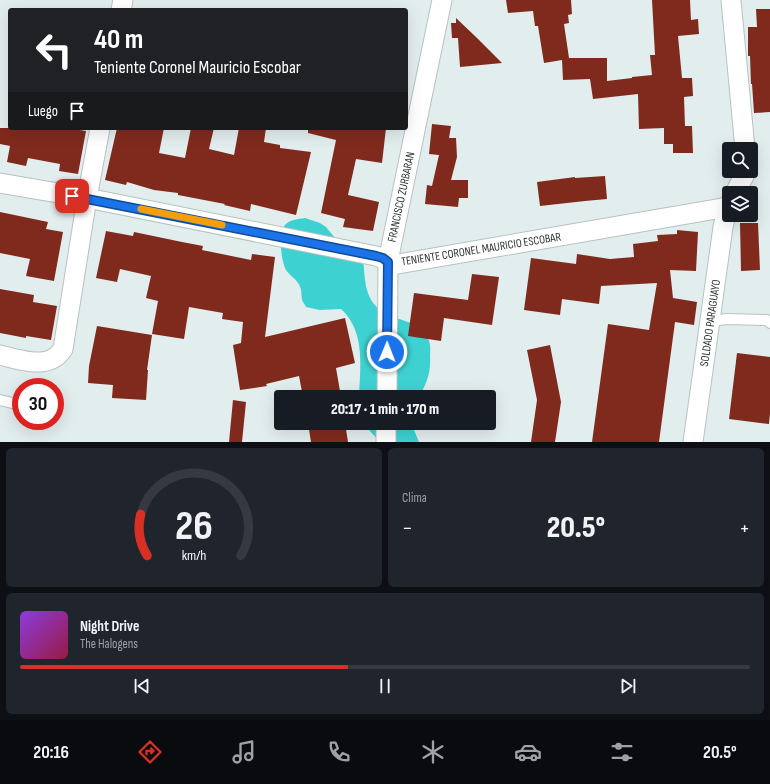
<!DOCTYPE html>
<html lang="es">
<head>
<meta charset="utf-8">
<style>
	:root { --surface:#171b24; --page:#20242c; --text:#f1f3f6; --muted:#9ea1a6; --line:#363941; --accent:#d93025 }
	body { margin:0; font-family:"Sofia Sans Condensed",sans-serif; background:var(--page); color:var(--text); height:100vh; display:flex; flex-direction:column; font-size:15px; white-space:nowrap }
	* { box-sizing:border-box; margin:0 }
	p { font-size:13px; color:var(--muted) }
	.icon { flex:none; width:22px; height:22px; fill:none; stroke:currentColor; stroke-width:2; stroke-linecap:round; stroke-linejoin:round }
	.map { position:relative; height:442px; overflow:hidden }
	.sheet { display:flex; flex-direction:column; gap:6px; padding:6px; background:#0d0f14; flex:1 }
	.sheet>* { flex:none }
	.hud { position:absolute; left:8px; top:8px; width:400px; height:122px; border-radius:4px; box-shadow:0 4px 16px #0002; background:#202124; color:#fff; overflow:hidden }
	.tools { position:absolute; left:722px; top:142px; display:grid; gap:8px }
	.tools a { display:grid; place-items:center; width:36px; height:36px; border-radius:4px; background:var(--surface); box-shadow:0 4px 16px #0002; font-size:20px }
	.speed { position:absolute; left:12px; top:378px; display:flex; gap:8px; font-size:20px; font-weight:700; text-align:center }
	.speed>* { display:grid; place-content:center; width:52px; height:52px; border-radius:50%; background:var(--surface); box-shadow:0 4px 16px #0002; line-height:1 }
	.speed .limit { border:6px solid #d22; background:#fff; color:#111 }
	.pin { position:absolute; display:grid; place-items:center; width:34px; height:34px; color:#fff; margin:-17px; border-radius:8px; box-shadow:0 2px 6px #0006 }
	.me { position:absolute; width:44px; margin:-22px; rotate:1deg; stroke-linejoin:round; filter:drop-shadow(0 0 3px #0008) }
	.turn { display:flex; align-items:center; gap:14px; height:84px; padding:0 20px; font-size:18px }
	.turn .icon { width:52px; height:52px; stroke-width:2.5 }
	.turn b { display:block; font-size:28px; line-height:34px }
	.then { display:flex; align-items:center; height:38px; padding:0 20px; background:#0003; gap:8px; font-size:15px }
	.big { font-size:30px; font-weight:800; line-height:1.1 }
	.sheet .tile { flex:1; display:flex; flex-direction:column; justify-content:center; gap:6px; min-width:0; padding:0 14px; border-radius:6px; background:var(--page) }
	.sheet .dial { align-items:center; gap:0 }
	.dial svg { height:104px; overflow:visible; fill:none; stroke:var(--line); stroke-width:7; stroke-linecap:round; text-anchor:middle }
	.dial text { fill:var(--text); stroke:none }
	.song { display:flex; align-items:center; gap:12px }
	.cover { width:48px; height:48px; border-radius:6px; background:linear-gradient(135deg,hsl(270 70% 55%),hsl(340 70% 35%)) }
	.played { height:4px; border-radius:2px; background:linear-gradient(90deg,var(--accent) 45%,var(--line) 45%) }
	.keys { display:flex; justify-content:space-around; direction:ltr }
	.heat { display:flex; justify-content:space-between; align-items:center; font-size:22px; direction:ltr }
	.sheet .tiles { flex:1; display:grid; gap:6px; grid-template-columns:1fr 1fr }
	.tile:last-child { grid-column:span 2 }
	.trip { position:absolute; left:274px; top:390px; width:222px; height:40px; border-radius:4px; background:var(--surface); box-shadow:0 4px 16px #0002; font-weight:800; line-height:40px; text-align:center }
	.tab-bar { display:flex; height:64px; justify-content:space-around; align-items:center; background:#090b0e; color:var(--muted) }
	.tab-bar .icon { width:28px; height:28px }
	.tab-bar .on { color:var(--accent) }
	.tab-bar b { font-size:18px; color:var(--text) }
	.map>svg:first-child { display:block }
	.forest { fill:#3dd2d1 }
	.building { fill:#802a1d }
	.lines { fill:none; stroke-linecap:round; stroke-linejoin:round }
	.lane-casing { stroke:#b7c2c1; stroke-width:12 }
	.street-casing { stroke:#b7c2c1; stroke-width:21 }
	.lane { stroke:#fff; stroke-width:10 }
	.street { stroke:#fff; stroke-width:19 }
	.route-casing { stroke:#114b97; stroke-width:10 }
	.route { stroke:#1a73e8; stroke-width:7 }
	.slow { stroke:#f59e0b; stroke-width:7 }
	.labels { text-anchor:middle; stroke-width:4; stroke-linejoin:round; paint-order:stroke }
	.street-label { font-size:12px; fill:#303534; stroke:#fff }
</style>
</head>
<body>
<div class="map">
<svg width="770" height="442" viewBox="0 0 770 442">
	<rect width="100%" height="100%" fill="#e2eded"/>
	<g class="forest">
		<path d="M305 218 320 223 326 227 335 238 347 248 363 259C365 274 364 293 375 305 386 319 405 318 418 327 421 329 422 332 424 334 426 336 429 339 429 341 431 346 430 352 430 357 431 371 427 385 418 397H359C360 367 366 332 341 309L320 310 306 307C305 304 302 302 302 299 301 295 302 290 300 287 299 281 290 276 286 270 281 261 278 234 285 225 289 220 298 219 305 218Z"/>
		<path d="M366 423H411L419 442H380L369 430Z"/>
	</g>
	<g class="building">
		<path d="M506 0H571L572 14 568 15 569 23 564 24 569 58H607V81L632 78V77L652 75 650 55H655L652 0H690L691 20 698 19 699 34 678 36 682 78H692L693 96 684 97 685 126H692L693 153H673V144H664V128L639 129 638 94 593 99 590 79 563 80 562 60 544 63 538 26H535L533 11 508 13Z"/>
		<path d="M756 9H770V112L754 113 752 84H751L750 56H748V27H757Z"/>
		<path d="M456 18 476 37 502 63 460 67 458 38H452L451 23H456Z"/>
		<path d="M432 124 451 126 449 138H456L457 157 451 180H468V198H459L458 207 425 204 427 185 432 186 439 155 429 154Z"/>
		<path d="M0 128H67L86 131 78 174 59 171 60 164 28 158 26 166 7 162 10 146 0 144Z"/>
		<path d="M117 128H164L159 153 185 158 191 128H214L209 149 234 155 239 128H266L264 142 280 145V148L311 152 296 215 251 204 250 211 224 205 225 204 178 195V193L154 190 127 182 126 185 105 180Z"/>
		<path d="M308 128H386L382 163 356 159 348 195 379 202 373 231 343 227 345 219 321 213 336 140 308 133Z"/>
		<path d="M605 176 607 199 585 201 540 206 537 182 575 177V178Z"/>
		<path d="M0 212 48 222 46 229 63 232 54 281 26 276 30 259 0 253Z"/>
		<path d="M740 223H758L760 270 741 271Z"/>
		<path d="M677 230 698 232 696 271 670 270 673 298 697 302 694 325 675 322 659 442H592L608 324 649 330 657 283 601 286 599 304 562 299 560 315 524 310 531 258 576 264 577 254 610 259 634 257 633 244 658 241 657 235 677 234Z"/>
		<path d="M106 231 133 236 134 232 182 242 203 246 202 250 251 260 252 254 275 257 265 337 345 318 355 363 336 368 341 397H303L299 376 266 384 267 386 240 390 233 345 241 343 243 322 222 319 223 313 189 307 184 339 152 334 158 301 146 298 151 276 120 269 117 282 96 278Z"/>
		<path d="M472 274 499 277 492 325 444 318 441 341 408 336 414 293 468 300Z"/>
		<path d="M0 289 34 295 33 302 57 306 51 340 26 336V338L0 333Z"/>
		<path d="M97 326 152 335 147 370H148L146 400 112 398 113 385 88 383 89 366Z"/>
		<path d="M550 345 561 402 555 442H531L537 400 527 350Z"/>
		<path d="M737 353 770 357V413L769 424 729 419Z"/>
		<path d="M233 400 246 402 242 442H229Z"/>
		<path d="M308 423H345L348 442H311Z"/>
	</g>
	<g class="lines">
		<defs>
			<g id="lane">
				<path d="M710 321 727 319 767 320 770 323"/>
				<path d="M0 400 21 405"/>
			</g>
			<g id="street">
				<path d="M731 0 745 149"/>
				<path d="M121 10 123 0"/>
				<path d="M0 183 87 198 376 256C384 258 390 263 398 264L728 207"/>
				<path d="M735 193 744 176 746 171"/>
				<path d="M0 355C16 359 40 367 54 358 58 356 60 353 63 349L87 198 100 128"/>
				<path d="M387 397 388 261 442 0"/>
				<path d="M386 442V423"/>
				<path d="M693 442 723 227 728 207 729 204"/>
			</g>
		</defs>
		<use href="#lane" class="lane-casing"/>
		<use href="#street" class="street-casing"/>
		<use href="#lane" class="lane"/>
		<use href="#street" class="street"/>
	</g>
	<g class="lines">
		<defs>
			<path id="route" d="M72 196 376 256 383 258 388 262 387 352"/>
		</defs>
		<use href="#route" class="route-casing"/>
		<use href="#route" class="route"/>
		<path class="slow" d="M141 209 222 225"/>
	</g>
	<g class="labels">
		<g class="street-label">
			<text transform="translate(401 197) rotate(-78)" y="4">FRANCISCO ZURBARAN</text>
			<text transform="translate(481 249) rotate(-9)" y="4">TENIENTE CORONEL MAURICIO ESCOBAR</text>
			<text transform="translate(710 323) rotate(-82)" y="4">SOLDADO PARAGUAYO</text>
		</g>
	</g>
</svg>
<div class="tools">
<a><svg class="icon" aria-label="search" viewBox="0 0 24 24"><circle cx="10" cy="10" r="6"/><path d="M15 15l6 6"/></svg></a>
<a><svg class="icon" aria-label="layers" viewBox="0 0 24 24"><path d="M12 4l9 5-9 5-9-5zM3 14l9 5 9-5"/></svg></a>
</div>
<div class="speed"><div class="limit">30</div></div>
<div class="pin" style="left:72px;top:196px;background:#d93025"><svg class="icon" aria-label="arrive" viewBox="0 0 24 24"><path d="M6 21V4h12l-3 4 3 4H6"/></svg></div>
<svg class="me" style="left:387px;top:352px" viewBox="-20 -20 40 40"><circle r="17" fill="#1a73e8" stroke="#fff" stroke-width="3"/><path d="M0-11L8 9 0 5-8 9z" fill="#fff"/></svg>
<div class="trip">20:17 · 1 min · 170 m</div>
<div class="hud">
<div class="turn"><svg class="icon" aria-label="left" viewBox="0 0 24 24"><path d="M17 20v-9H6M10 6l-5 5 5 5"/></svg><div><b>40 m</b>Teniente Coronel Mauricio Escobar</div></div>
<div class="then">Luego<svg class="icon" aria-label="arrive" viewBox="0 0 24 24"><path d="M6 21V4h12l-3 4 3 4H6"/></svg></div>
</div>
</div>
<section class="sheet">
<div class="tiles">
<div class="tile dial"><svg viewBox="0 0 100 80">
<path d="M14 69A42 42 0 1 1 86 69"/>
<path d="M14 69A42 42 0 0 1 9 37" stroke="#d93025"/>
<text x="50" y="56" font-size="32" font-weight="700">26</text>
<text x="50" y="72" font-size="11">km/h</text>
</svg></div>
<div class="tile"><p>Clima</p>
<div class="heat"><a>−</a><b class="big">20.5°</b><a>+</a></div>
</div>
<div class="tile">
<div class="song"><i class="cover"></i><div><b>Night Drive</b><p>The Halogens</p></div></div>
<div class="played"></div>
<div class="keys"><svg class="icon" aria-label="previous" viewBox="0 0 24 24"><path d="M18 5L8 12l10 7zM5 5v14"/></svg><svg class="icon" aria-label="pause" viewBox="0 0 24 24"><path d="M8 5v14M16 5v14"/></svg><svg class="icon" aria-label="next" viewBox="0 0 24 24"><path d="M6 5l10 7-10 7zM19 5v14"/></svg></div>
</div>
</div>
</section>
<nav class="tab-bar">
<b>20:16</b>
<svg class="icon on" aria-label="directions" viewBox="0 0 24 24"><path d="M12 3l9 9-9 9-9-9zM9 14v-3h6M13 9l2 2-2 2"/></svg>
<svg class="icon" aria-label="music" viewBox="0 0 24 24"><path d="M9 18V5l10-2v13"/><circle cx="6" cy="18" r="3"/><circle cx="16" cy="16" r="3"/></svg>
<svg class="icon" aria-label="phone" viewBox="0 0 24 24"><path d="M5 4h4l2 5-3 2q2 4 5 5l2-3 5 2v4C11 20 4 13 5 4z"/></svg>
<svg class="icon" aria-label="climate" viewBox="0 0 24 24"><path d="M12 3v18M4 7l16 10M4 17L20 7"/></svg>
<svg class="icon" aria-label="car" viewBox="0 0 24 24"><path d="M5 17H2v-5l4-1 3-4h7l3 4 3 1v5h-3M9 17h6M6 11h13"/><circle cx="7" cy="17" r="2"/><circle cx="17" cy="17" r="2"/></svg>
<svg class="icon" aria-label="filters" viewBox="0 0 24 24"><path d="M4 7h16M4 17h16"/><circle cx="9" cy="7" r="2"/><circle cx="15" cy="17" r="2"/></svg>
<b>20.5°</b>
</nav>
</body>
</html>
